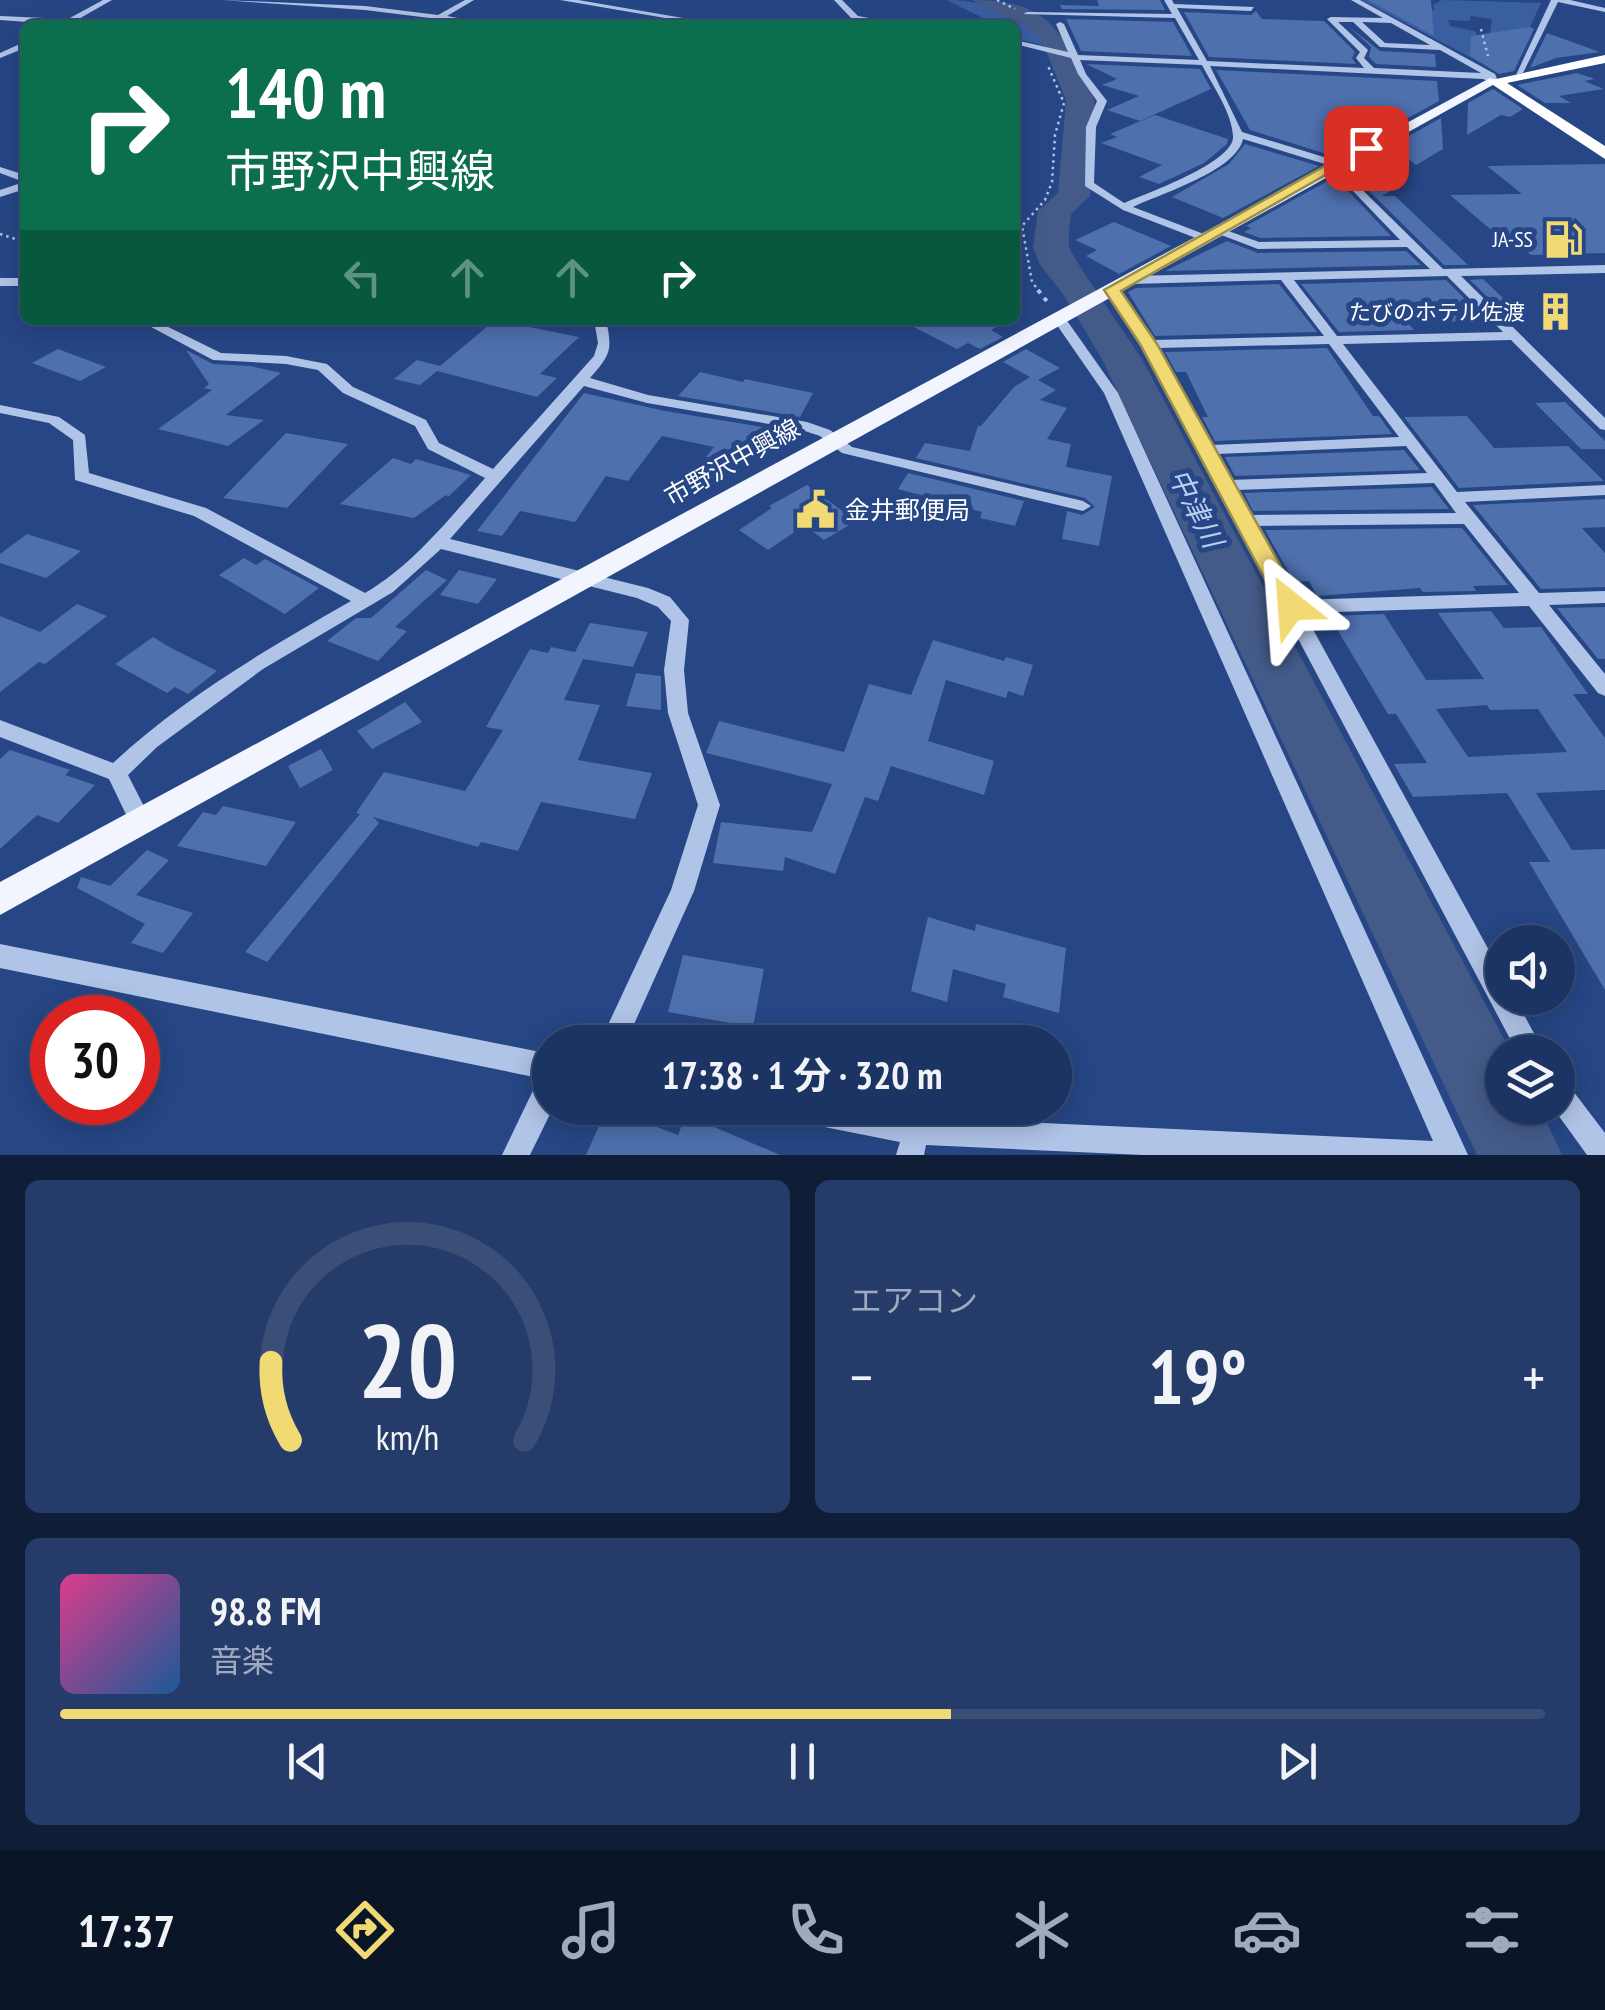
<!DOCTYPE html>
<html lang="ja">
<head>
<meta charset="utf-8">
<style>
	:root { --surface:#1c3464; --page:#253c6a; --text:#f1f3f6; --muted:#a0aabf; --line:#3a4f78; --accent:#f1d974 }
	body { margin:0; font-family:"PT Sans Narrow","Noto Sans JP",sans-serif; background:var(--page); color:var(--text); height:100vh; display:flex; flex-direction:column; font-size:38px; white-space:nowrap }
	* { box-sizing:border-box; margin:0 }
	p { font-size:32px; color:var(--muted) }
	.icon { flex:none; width:55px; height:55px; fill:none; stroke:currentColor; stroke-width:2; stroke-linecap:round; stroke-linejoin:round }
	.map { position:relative; height:1155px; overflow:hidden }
	.sheet { display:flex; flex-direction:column; gap:25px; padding:25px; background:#0f1d37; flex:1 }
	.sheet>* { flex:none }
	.hud { position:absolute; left:20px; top:20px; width:1000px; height:305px; border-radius:15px; box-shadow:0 5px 25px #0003,0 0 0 2px var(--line); background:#0b6e4f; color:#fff; overflow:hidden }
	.controls { position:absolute; left:1485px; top:925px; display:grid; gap:20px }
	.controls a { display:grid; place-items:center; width:90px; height:90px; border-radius:50%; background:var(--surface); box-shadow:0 5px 25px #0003,0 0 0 2px var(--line); font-size:50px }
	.speed { position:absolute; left:30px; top:995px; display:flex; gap:20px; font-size:50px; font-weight:700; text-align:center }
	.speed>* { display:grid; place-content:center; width:130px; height:130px; border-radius:50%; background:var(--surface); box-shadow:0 5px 25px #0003,0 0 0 2px var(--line); line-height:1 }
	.speed .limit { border:15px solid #d22; background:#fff; color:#111 }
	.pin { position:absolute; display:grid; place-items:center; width:85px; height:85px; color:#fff; margin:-42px; border-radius:20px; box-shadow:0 5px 15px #0006 }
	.me { position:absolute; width:110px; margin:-55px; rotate:332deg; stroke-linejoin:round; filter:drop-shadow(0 0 8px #0008) }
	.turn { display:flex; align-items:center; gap:35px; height:210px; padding:0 40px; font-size:45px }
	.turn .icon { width:130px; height:130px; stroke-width:2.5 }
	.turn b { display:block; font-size:70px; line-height:85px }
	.lanes { display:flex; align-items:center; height:95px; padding:0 40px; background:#0003; justify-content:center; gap:50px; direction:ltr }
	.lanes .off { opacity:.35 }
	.big { font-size:75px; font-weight:700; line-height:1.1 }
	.sheet .card { flex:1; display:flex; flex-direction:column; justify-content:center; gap:15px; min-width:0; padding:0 35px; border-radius:15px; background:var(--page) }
	.sheet .dial { align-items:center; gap:0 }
	.dial svg { height:260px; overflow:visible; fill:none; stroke:var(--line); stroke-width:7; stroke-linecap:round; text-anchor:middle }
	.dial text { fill:var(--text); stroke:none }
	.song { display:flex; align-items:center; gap:30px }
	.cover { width:120px; height:120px; border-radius:15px; background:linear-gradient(135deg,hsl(330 70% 55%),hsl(210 70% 35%)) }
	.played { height:10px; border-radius:5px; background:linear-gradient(90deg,var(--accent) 60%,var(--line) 60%) }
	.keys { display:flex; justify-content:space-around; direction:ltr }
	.heat { display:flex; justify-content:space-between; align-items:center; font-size:55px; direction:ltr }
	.sheet .tiles { flex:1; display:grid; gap:25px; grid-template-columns:1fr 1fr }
	.card:last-child { grid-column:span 2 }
	.trip { position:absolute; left:532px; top:1025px; width:540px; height:100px; border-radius:50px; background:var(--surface); box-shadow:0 5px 25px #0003,0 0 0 2px var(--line); font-weight:700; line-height:100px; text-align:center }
	.tabs { display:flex; height:160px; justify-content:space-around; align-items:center; background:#0b1528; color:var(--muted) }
	.tabs .icon { width:70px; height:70px }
	.tabs .current { color:var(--accent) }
	.tabs b { font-size:45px; color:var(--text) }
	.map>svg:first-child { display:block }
	.green { fill:#3a5fa1 }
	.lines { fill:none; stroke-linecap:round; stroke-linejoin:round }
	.river { fill:#445b89; fill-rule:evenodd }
	.building { fill:#4e70ad; fill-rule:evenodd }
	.path-far1 { stroke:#b0c4e8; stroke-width:2.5; stroke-dasharray:2.5 4; stroke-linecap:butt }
	.path { stroke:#b0c4e8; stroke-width:4; stroke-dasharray:4 6; stroke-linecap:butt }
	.minor { fill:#b0c4e8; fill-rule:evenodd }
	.major { fill:#f2f5fe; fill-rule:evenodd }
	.highway { fill:#fff; fill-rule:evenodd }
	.route { fill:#f1d974; stroke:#9d8d4b; stroke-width:2.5 }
	.labels { text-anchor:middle; stroke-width:10; stroke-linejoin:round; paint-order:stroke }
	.far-poi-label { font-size:22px; fill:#fff; stroke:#264685; text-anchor:end }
	.street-label { font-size:25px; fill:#fff; stroke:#264685 }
	.poi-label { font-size:25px; fill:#fff; stroke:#264685; text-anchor:start }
	.water-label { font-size:28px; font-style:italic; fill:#bbceef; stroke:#264685 }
</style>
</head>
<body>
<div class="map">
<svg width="1605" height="1155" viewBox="0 0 1605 1155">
	<rect width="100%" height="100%" fill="#264685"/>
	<g class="green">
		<path d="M947 0C980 0 1035 12 1049 47L1015 38V25H997Z"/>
		<path d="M1362 0H1393L1397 7 1435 10 1433 5 1442 0 1541 3 1512 66 1489 42 1492 19 1471 16 1469 21 1448 20 1450 26 1475 31 1487 66Z"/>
	</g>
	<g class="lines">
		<path class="river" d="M972 0C1028 0 1054 15 1077 65 1082 76 1092 89 1094 101 1099 130 1091 166 1090 196L1071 214C1070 224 1068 236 1069 246 1070 255 1132 343 1142 359L1511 1052H1502V1108H1540L1562 1155H1477L1102 359 1063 294 1040 265 1033 248 1038 211 1058 193 1066 100 1042 41 1027 27Z"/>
	</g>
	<g class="building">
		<path d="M1097 0H1160L1165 10 1062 9 1060 5 1099 6Z"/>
		<path d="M1368 0H1431L1434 36Z"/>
		<path d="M1256 11 1262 19 1324 21 1355 52 1352 58 1356 64 1209 57 1184 12 1251 15Z"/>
		<path d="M1066 19 1173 22 1192 56 1081 51Z"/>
		<path d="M1348 26 1380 51 1435 54 1436 67 1376 64 1369 57 1371 47Z"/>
		<path d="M1530 27 1534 29 1514 71 1499 74 1470 56 1471 36Z"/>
		<path d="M1547 33 1600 52 1556 58 1530 68Z"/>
		<path d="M1086 64 1200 69 1211 89 1140 121 1107 110 1139 96 1102 85 1117 79Z"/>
		<path d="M1216 70 1437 81 1439 101 1336 157 1250 130Z"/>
		<path d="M1577 73 1595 79 1584 81 1604 89 1559 96 1571 103H1545L1517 85Z"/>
		<path d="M1493 89 1523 109 1510 117 1501 115 1467 135 1468 103Z"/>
		<path d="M1155 115 1228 139 1227 144 1204 163 1159 184 1139 177 1162 165 1101 143 1117 137 1110 134Z"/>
		<path d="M1441 118 1443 149 1416 165 1400 152 1376 178 1390 191 1382 196H1395L1468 265H1444L1348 170Z"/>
		<path d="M1245 144 1319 166 1223 218 1172 197 1229 164Z"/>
		<path d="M1605 164V253L1531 255 1520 245H1509L1450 195 1522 194 1487 166Z"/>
		<path d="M1335 177 1391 236 1260 238 1244 232 1251 228 1246 226Z"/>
		<path d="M1114 222 1171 246 1119 274 1086 256 1097 250 1075 240Z"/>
		<path d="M1227 241 1258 253 1406 251 1421 265 1165 271Z"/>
		<path d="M1483 279 1525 319H1510L1470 280Z"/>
		<path d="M1446 280 1487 321 1407 322 1414 330 1339 332 1301 284Z"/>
		<path d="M1279 284 1317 332 1155 336 1128 292 1136 288Z"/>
		<path d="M495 320 579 337 540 374 557 378 537 397 437 371 420 385 394 379 417 360 440 366Z"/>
		<path d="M900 320H1008L991 330 1003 337 980 349 968 343 957 349Z"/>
		<path d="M1327 348 1373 416H1379L1392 434 1215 441 1202 417H1208L1186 372H1176L1165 352Z"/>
		<path d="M58 349 106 367 80 381 32 363Z"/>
		<path d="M1026 349 1060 368 1038 380 1056 390 1040 400 1067 408 1047 439 1071 444 1066 467 1112 476 1099 546 1062 539 1067 511 1082 515 1095 507 1085 498 916 458 925 443 970 451 978 426H981L1014 387 1030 377 1003 362Z"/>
		<path d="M186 350 213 364 251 366 281 373 226 415 264 420 228 446 158 429 212 390 204 388 209 384Z"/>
		<path d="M700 372 743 382 745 379 813 393 800 417 678 396Z"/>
		<path d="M584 393 665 411 792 432 789 438 781 436 775 448 755 444 739 466 706 457 714 447 662 436 628 481 606 476 575 522 520 511 502 536 477 531Z"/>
		<path d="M1565 402 1605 441V449H1581L1535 403Z"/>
		<path d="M1467 416 1494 448 1568 446 1604 481 1459 488 1404 417Z"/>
		<path d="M286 433 348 444 287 508 223 498Z"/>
		<path d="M1404 450 1420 470 1235 476 1225 457Z"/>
		<path d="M393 458 411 464 416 459 471 475 448 497 446 495 414 518 340 504Z"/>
		<path d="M908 473 1024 501 1015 526 980 518 982 512 898 489Z"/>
		<path d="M807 485 856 521 824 540 808 528 799 529 768 550 739 530 772 508 769 506Z"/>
		<path d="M1432 487 1449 509 1253 511 1244 493Z"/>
		<path d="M1605 499V527L1582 528 1605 553V587L1541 589 1473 505Z"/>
		<path d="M1462 528 1508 585 1473 586 1476 591 1423 592 1420 588 1317 596 1309 581 1294 582 1265 530Z"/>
		<path d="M27 534 81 551 46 578 0 563V554Z"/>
		<path d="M244 558 256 565 265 559 319 588 285 614 219 575Z"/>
		<path d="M426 570 447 580 395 627 407 631 378 661 327 641 356 618H371Z"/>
		<path d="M459 570 497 579 478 604 440 595Z"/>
		<path d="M77 604 107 616 45 664 39 662 0 692V616L40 632Z"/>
		<path d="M1605 607V659H1598L1557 608Z"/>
		<path d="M1491 611 1504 628 1541 627 1588 694H1573L1605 738V790L1536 793 1572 850 1605 849V990L1529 862H1550L1507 793 1413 797 1394 764 1427 763 1396 714H1388L1329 616 1384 614 1426 680 1484 679 1438 613ZM1487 705 1490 710 1538 709 1567 752 1468 757 1436 709Z"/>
		<path d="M590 623 648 632 633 667 583 659 564 700 600 705 578 760 652 773 635 819 541 802 518 851 481 842 478 847 373 817 379 823 267 962 245 952 360 814 356 813 384 772 465 791 503 730 486 727 530 649 548 653 551 647 575 652Z"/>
		<path d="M153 637 171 648 217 671 188 694 175 687 167 693 115 664Z"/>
		<path d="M933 640 1004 661 1006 657 1033 665 1023 696 1008 691 1006 698 946 680 928 741 994 761 984 795 891 766 878 801 865 797 835 874 785 857 783 871 713 863 721 822 812 832 832 784 706 753 719 721 844 752 869 684 911 695Z"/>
		<path d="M636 673 661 676V710L626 706Z"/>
		<path d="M405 702 422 722 372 749 357 731Z"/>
		<path d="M321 749 333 770 300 788 288 766Z"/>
		<path d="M10 750 70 770 65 775 95 785 58 823 37 815 0 849V759Z"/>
		<path d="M223 806 296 822 266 866 177 846 203 812 216 815Z"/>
		<path d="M147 850 169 860 136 895 193 913 163 953 131 943 145 924 77 888 81 877 110 886Z"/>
		<path d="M928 917 975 931 976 924 1066 948 1059 1013 1003 997 1006 984 953 969 947 1002 911 991Z"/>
		<path d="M683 955 764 969 753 1027 668 1012Z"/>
		<path d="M607 1108 678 1135 686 1115 780 1155H586Z"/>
	</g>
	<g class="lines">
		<g class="path-far1">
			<path d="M997 0 1015 9"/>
			<path d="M1481 29 1488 56"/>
			<path d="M0 234 25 242"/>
			<path d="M1040 292 1032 282 1022 226 1045 200 1052 182 1055 135 1064 103 1048 66"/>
		</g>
		<path class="path" d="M1038 290 1049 304"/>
		<g class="minor">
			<path d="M103 0H112L68 25 0 20V16L68 19Z"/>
			<path d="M222 0 365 6 438 15 465 0H474L447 16 474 21 469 25H459L462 22 365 10Z"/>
			<path d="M560 0H578L724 25H706Z"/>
			<path d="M834 0H842L858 16 909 25 853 20Z"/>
			<path d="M1164 0H1172L1174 4 1254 7 1251 11 1177 8 1207 61 1364 68 1356 58 1360 52 1327 19 1331 17 1383 18 1351 0H1360L1495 74 1498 81 1494 84 1483 79 1210 66 1242 132 1340 162 1338 166 1443 269 1605 265V273L1461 276 1605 418V430L1600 429 1511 340 1343 344 1457 492 1605 485V495L1465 502 1539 593 1605 591V603L1549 605 1605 674V696L1598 693 1529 606 1304 613 1502 974V998H1515L1544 1052H1517L1142 344 1106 290 1116 287 1153 340 1324 336 1281 280 1130 284 1124 280 1130 276 1430 269 1407 247 1258 249 1216 233 1214 231 1220 228 1259 242 1400 240 1328 165 1243 139C1236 171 1162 193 1133 207L1209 236V240H1201L1123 210 1085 186 1086 127 1097 101 1078 74 1071 58 1015 44V40L1068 52 1056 24 1060 22 1064 24 1078 55 1199 60 1175 18 1023 14 1027 12 1172 14ZM1338 22H1353L1380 47 1440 50 1481 73 1374 68 1364 58 1368 50ZM1362 22 1391 23 1430 45 1385 43ZM1080 60 1202 65C1213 86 1232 113 1233 136 1235 162 1147 193 1124 203L1094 183 1096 127 1107 101 1086 74ZM1447 276 1503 332 1337 336 1294 280ZM1329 344 1399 437 1211 445 1158 348ZM1406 446 1427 473 1230 480 1216 454ZM1434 483 1456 513 1250 515 1236 490ZM1464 524 1519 593 1297 600 1256 526Z"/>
			<path d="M1551 0H1570L1605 8V12L1558 2 1523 73 1516 75Z"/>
			<path d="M22 43H25V48L0 58V53Z"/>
			<path d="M0 167 25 175V189L0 197V190L24 182 0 173Z"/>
			<rect x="0" y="278" width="25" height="8"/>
			<path d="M1058 314 1063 315 1118 393 1468 1155H1143L926 1145 924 1155H896L900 1142 779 1118 776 1108H861L916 1117 1433 1141 1104 393 1052 318Z"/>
			<path d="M138 320H154L221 353 286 356 327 364 353 387 426 420 439 443 493 469 594 356 598 343 594 320H606C613 351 610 355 590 378L648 395 807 422 830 430 852 447 1083 501 1091 506 1083 511 842 453 820 436 799 429 647 403 584 386 450 539 648 588 670 597 689 620 684 670 688 713 720 805 694 891 626 1042H600L671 890 698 805 668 713 664 670 671 621 658 607 637 598 441 549 393 592 263 669 157 747 128 775 152 822 149 829 141 832 133 829 109 779 0 737V720L113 763C184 697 267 649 351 601L194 516 75 480 73 440 49 423 0 413V405L59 417 85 435 89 473 206 508 365 593C413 565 449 519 485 478L428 449 415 426 343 393 318 370 286 364 213 360Z"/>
			<path d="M0 944 550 1054V1108H553L530 1155H502L539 1078 0 968Z"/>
			<path d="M1558 1079 1567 1083 1605 1133V1155H1587L1553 1108H1558Z"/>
		</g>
		<path class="major" d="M1490 78 1500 81 0 915V882Z"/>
		<path class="highway" d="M1605 55V63L1507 83 1605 146V159L1487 81Z"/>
	</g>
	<path class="route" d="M1362 145 1373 148 1121 291 1157 344 1303 606 1291 615 1283 613 1140 344 1104 290Z"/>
	<defs>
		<symbol id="fuel-bare" viewBox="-9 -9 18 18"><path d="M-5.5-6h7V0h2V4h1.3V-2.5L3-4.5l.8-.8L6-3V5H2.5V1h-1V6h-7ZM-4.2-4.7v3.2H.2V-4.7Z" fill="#f1d974" stroke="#264685" stroke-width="2.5" paint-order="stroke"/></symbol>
		<symbol id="building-bare" viewBox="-9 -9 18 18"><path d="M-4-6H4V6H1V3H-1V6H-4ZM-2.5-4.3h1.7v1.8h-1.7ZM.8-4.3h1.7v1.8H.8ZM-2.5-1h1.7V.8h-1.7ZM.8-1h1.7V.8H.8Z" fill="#f1d974" stroke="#264685" stroke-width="2.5" paint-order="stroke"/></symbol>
		<symbol id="civic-bare" viewBox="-9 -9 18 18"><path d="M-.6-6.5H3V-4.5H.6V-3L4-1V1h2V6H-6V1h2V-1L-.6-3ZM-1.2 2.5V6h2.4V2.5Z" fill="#f1d974" stroke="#264685" stroke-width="2.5" paint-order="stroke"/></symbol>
	</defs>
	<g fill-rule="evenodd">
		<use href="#fuel-bare" x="1536" y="212" width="55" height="55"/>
		<use href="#building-bare" x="1528" y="284" width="55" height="55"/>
		<use href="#civic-bare" x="788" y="482" width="55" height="55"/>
	</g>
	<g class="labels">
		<g class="far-poi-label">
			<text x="1533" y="247">JA-SS</text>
			<text x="1525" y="320">たびのホテル佐渡</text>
		</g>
		<g class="street-label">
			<text transform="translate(732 462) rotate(-29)" y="9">市野沢中興線</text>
		</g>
		<g class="poi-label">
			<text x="845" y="519">金井郵便局</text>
		</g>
		<g class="water-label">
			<text transform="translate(1196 508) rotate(63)" y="10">中津川</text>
		</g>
	</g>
</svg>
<div class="controls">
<a><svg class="icon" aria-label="sound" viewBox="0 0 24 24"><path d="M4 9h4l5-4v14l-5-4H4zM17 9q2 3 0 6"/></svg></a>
<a><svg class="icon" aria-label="layers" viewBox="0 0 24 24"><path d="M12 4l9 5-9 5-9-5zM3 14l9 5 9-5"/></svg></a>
</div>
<div class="speed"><div class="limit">30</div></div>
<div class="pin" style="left:1366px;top:148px;background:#d93025"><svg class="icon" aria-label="arrive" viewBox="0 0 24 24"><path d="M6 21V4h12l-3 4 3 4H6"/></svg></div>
<svg class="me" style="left:1291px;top:606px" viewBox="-20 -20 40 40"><path d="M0-17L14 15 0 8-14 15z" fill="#f1d974" stroke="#fff" stroke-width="4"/></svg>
<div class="trip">17:38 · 1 分 · 320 m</div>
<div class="hud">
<div class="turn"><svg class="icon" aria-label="right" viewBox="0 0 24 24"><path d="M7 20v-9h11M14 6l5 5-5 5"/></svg><div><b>140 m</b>市野沢中興線</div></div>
<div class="lanes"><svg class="icon off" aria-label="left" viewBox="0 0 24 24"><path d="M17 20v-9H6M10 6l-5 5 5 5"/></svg><svg class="icon off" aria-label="ahead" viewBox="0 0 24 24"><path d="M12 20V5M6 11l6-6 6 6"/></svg><svg class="icon off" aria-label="ahead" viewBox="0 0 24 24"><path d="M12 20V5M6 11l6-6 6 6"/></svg><svg class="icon" aria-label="right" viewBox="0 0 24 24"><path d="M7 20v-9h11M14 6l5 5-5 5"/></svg></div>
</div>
</div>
<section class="sheet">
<div class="tiles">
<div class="card dial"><svg viewBox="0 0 100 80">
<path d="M14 69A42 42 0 1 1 86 69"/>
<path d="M14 69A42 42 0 0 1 8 45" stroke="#f1d974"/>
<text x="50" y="56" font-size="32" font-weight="700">20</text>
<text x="50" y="72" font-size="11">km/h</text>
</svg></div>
<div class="card"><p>エアコン</p>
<div class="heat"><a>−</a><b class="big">19°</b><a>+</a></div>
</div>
<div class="card">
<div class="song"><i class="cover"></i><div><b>98.8 FM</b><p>音楽</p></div></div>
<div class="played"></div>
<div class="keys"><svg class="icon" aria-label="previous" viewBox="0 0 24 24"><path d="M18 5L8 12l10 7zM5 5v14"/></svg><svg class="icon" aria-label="pause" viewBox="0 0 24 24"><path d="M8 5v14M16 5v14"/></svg><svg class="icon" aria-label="next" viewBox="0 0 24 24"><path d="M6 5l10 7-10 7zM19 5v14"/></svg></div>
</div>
</div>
</section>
<nav class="tabs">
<b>17:37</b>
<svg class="icon current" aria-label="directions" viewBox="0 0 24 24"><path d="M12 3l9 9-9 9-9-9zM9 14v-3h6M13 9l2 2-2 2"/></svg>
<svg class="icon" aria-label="music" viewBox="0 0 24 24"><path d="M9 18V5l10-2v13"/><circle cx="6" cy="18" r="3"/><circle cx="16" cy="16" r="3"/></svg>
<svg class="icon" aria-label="phone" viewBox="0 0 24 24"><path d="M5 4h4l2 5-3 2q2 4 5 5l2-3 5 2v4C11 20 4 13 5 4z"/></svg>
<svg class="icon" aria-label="climate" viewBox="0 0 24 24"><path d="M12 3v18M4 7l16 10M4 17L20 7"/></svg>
<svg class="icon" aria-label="car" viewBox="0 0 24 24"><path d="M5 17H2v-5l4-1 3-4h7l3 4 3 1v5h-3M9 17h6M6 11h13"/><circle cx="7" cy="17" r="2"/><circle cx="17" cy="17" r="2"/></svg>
<svg class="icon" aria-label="filters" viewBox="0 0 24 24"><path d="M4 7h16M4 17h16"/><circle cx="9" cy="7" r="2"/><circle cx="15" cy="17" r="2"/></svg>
</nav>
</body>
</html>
